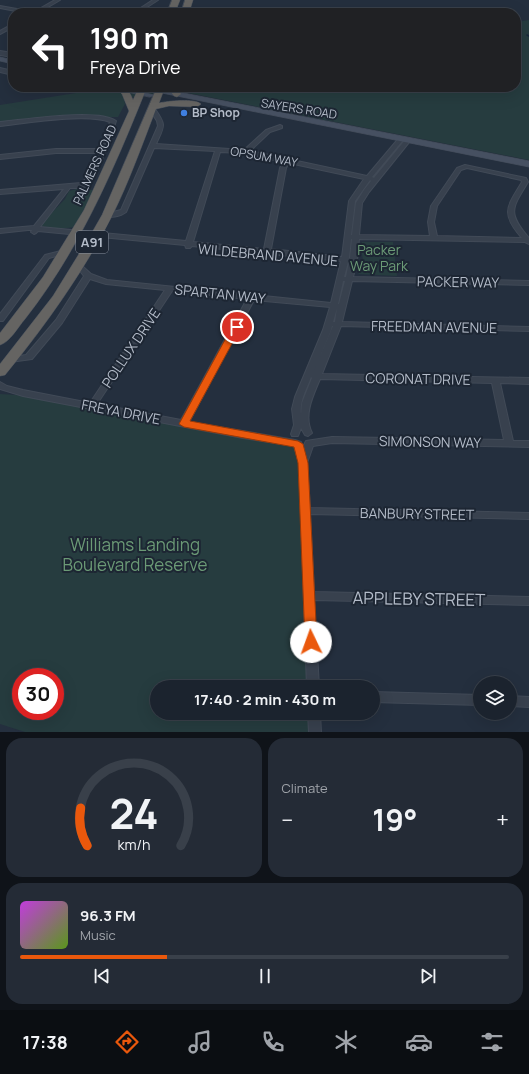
<!DOCTYPE html>
<html lang="en">
<head>
<meta charset="utf-8">
<style>
	:root { --surface:#1b232e; --page:#242b36; --text:#f1f3f6; --muted:#a0a4aa; --line:#39404a; --accent:#ea580c }
	body { margin:0; font-family:Manrope,sans-serif; background:var(--page); color:var(--text); height:100vh; display:flex; flex-direction:column; font-size:15px; white-space:nowrap }
	* { box-sizing:border-box; margin:0 }
	p { font-size:13px; color:var(--muted) }
	.icon { flex:none; width:22px; height:22px; fill:none; stroke:currentColor; stroke-width:2; stroke-linecap:round; stroke-linejoin:round }
	.map { position:relative; height:732px; overflow:hidden }
	.drawer { display:flex; flex-direction:column; gap:6px; padding:6px; background:#0f1319; flex:1 }
	.drawer>* { flex:none }
	.top-card { position:absolute; left:8px; top:8px; width:513px; height:84px; border-radius:16px; box-shadow:0 4px 16px #0002,0 0 0 1px var(--line); background:#202124; color:#fff; overflow:hidden }
	.controls { position:absolute; left:473px; top:676px; display:grid; gap:8px }
	.controls a { display:grid; place-items:center; width:44px; height:44px; border-radius:50%; background:var(--surface); box-shadow:0 4px 16px #0002,0 0 0 1px var(--line); font-size:20px }
	.speed { position:absolute; left:12px; top:668px; display:flex; gap:8px; font-size:20px; font-weight:700; text-align:center }
	.speed>* { display:grid; place-content:center; width:52px; height:52px; border-radius:50%; background:var(--surface); box-shadow:0 4px 16px #0002,0 0 0 1px var(--line); line-height:1 }
	.speed .limit { border:6px solid #d22; background:#fff; color:#111 }
	.pin { position:absolute; display:grid; place-items:center; width:34px; height:34px; color:#fff; margin:-17px; border:2px solid #fff; border-radius:50%; box-shadow:0 1px 4px #0007 }
	.me { position:absolute; width:44px; margin:-22px; rotate:357deg; stroke-linejoin:round; filter:drop-shadow(0 0 3px #0008) }
	.turn { display:flex; align-items:center; gap:14px; height:84px; padding:0 16px; font-size:18px }
	.turn .icon { width:52px; height:52px; stroke-width:2.5 }
	.turn b { display:block; font-size:28px; line-height:34px }
	.big { font-size:30px; font-weight:700; line-height:1.1 }
	.drawer .card { flex:1; display:flex; flex-direction:column; justify-content:center; gap:6px; min-width:0; padding:0 14px; border-radius:16px; background:var(--page) }
	.drawer .dial { align-items:center; gap:0 }
	.dial svg { height:104px; overflow:visible; fill:none; stroke:var(--line); stroke-width:7; stroke-linecap:round; text-anchor:middle }
	.dial text { fill:var(--text); stroke:none }
	.song { display:flex; align-items:center; gap:12px }
	.cover { width:48px; height:48px; border-radius:6px; background:linear-gradient(135deg,hsl(290 70% 55%),hsl(90 70% 35%)) }
	.played { height:4px; border-radius:2px; background:linear-gradient(90deg,var(--accent) 30%,var(--line) 30%) }
	.keys { display:flex; justify-content:space-around; direction:ltr }
	.heat { display:flex; justify-content:space-between; align-items:center; font-size:22px; direction:ltr }
	.drawer .tiles { flex:1; display:grid; gap:6px; grid-template-columns:1fr 1fr }
	.card:last-child { grid-column:span 2 }
	.trip { position:absolute; left:150px; top:680px; width:230px; height:40px; border-radius:20px; background:var(--surface); box-shadow:0 4px 16px #0002,0 0 0 1px var(--line); font-weight:700; line-height:40px; text-align:center }
	.tabs { display:flex; height:64px; justify-content:space-around; align-items:center; background:#0b0e12; color:var(--muted) }
	.tabs .icon { width:28px; height:28px }
	.tabs .active { color:var(--accent) }
	.tabs b { font-size:18px; color:var(--text) }
	.map>svg:first-child { display:block }
	.green { fill:#263c3f; fill-rule:evenodd }
	.lines { fill:none; stroke-linecap:round; stroke-linejoin:round }
	.stream { stroke:#17263c; stroke-width:1.5 }
	.minor-casing { stroke:#414a57; stroke-width:2 }
	.secondary-casing { stroke:#414a57; stroke-width:1 }
	.trunk-casing { stroke:#434c59; stroke-width:1 }
	.minor { fill:#38414e; fill-rule:evenodd }
	.secondary { fill:#465061; fill-rule:evenodd }
	.trunk { fill:#656462; fill-rule:evenodd }
	.route { fill:#ea580c; stroke:#983908 }
	.shop-dot { fill:#3f7fe0; stroke:#1d2633; stroke-width:1.5 }
	.labels { text-anchor:middle; stroke-width:4; stroke-linejoin:round; paint-order:stroke }
	.far-street-label { font-size:12px; fill:#b4bcc9; stroke:#1d2633 }
	.far-poi-label { font-size:12px; font-weight:bold; fill:#b4bcc9; stroke:#1d2633; text-anchor:start }
	.shield { fill:#1d2633; stroke:#878f9c; stroke-width:1 }
	.shield-label { font-size:13px; font-weight:bold; fill:#b4bcc9 }
	.park-label { font-size:14px; fill:#6b9a76; stroke:#1d2633 }
	.street-label { font-size:14px; fill:#b4bcc9; stroke:#1d2633 }
	.near-park-label { font-size:17px; fill:#6b9a76; stroke:#1d2633 }
	.near-street-label { font-size:17px; fill:#b4bcc9; stroke:#1d2633 }
</style>
</head>
<body>
<div class="map">
<svg width="529" height="732" viewBox="0 0 529 732">
	<rect width="100%" height="100%" fill="#242f3e"/>
	<g class="green">
		<path d="M529 20V160L178 91 175 87H516V22Z"/>
		<path d="M114 87H124L156 93 124 99 125 104 118 117H73L0 123V105Z"/>
		<path d="M77 189 94 190 75 227 60 229 41 226 42 223 65 199 69 191Z"/>
		<path d="M362 242H393L397 276 358 274 364 266 362 254Z"/>
		<path d="M0 394 16 395 244 438 291 444 294 447 299 462 307 687H157V713H308L309 732H25L0 724ZM21 677H55V711H21Z"/>
	</g>
	<g class="lines">
		<path class="stream" d="M527 35 529 36"/>
		<defs>
			<g id="minor">
				<path d="M55 0H60L38 13H26L0 8V6L34 12Z"/>
				<path d="M153 0H158L138 13H133Z"/>
				<path d="M13 24V27L0 34V31Z"/>
				<path d="M0 51 13 53V57L0 55Z"/>
				<path d="M0 68 13 71V75L0 72Z"/>
				<path d="M151 109H155C167 126 164 126 156 144L244 150 266 130 280 125 282 126V128L270 132 250 151 367 176 399 138H403V140L372 177 374 178 406 139H410V141L369 192 362 203 359 235 430 236 428 222 431 206 457 168 465 165 526 178 528 182C512 208 507 213 529 238V244L525 242 359 239 357 261 353 277 529 281V285L352 281 342 322 529 327V331L341 326 322 374 529 378V384L500 383 513 441H529V447L332 443 313 446 307 463 310 508 529 513V519L310 514 314 592 529 597V605L314 600 319 687H307L299 463 294 446 243 438 23 396 0 389V382L7 386 23 390 90 403 165 290 106 284 90 279 62 323 32 359 10 362H7L6 360 7 358 26 355 56 320 84 276 76 266 74 265 76 264H80L91 274 107 280 331 303 341 261 270 254 268 256H264L263 253 192 246 190 248H186L185 245 38 231 36 233 34 234 31 232 32 230H28L0 233V229L34 226 64 189 0 194V190L81 183 84 181 99 153H56L0 159V155L56 149H101L110 122C86 113 27 123 0 126V122C24 120 98 108 116 121 112 134 96 180 86 186 82 188 75 188 70 188L40 227 186 241 215 151 154 148 126 212C121 216 109 219 104 215L105 214 121 210 158 126 157 121 150 110ZM220 152 241 153 283 162 280 168 264 249 193 242ZM289 163 364 179 349 201 342 257 271 249 286 168ZM467 168 521 180 522 182C507 207 500 213 522 238L437 236 434 222 437 206 461 170ZM370 180 371 181 364 190 356 203 352 235H351L355 201ZM351 239H352L350 258H349ZM348 262H349L346 277H344ZM343 281H345L339 304H338ZM172 291 247 299 181 420 97 404ZM254 300 330 307 323 330 295 397 292 409 294 425 291 434 292 436H298L301 428 305 435 308 436 312 433C303 415 313 396 320 379L492 383 504 440 332 437 306 441 303 447 301 442 295 440 189 422ZM337 308 335 322H333ZM332 326H333L313 373 331 330ZM311 377 312 378 302 403 301 414C299 401 307 388 311 377Z"/>
				<path d="M65 250 67 251 68 252 67 253 49 258 3 321H0V314L45 255Z"/>
				<path d="M373 692 480 695V705L373 702Z"/>
				<path d="M510 696 529 697V707L510 706Z"/>
				<path d="M308 713H320L321 732H309Z"/>
			</g>
			<g id="secondary">
				<path d="M0 57 13 60V64L0 61Z"/>
				<path d="M106 87H121L154 95 150 97Z"/>
				<path d="M138 87H153L529 161V167L142 89Z"/>
			</g>
			<g id="trunk">
				<path d="M172 0H180L175 13H167Z"/>
				<path d="M185 0H193L189 13H181Z"/>
				<path d="M118 87C127 87 130 92 133 100L139 87H147C114 169 80 249 25 319 18 327 10 342 0 345V333L43 277 84 210 129 111 122 94 117 89Z"/>
				<path d="M157 87H165L159 103C168 101 195 98 201 104L197 107 169 106 156 109C142 145 129 182 112 216 83 273 45 326 5 375L0 376V364L53 296 90 236 102 215Z"/>
				<path d="M167 87H176L181 94 177 97 174 96Z"/>
			</g>
		</defs>
		<use href="#minor" class="minor-casing"/>
		<use href="#secondary" class="secondary-casing"/>
		<use href="#trunk" class="trunk-casing"/>
		<use href="#minor" class="minor"/>
		<use href="#secondary" class="secondary"/>
		<use href="#trunk" class="trunk"/>
	</g>
	<path class="route" d="M237 325 241 327 190 421 298 441 303 444 308 463 317 642 315 645 311 647 306 645 305 642 298 463 294 447 184 427 179 424 232 327Z"/>
	<circle class="shop-dot" cx="184" cy="113" r="4"/>
	<g class="labels">
		<g class="far-street-label">
			<text transform="translate(299 109) rotate(9)" y="4">SAYERS ROAD</text>
			<text transform="translate(264 157) rotate(10)" y="4">OPSUM WAY</text>
			<text transform="translate(95 165) rotate(-65)" y="4">PALMERS ROAD</text>
		</g>
		<g class="far-poi-label">
			<text x="192" y="117">BP Shop</text>
		</g>
		<rect class="shield" x="76" y="231" width="32" height="22" rx="3"/>
		<g class="shield-label">
			<text x="92" y="247">A91</text>
		</g>
		<g class="park-label">
			<text x="379" y="255">Packer<tspan x="379" dy="16">Way Park</tspan></text>
		</g>
		<g class="street-label">
			<text transform="translate(268 255) rotate(5)" y="5">WILDEBRAND AVENUE</text>
			<text transform="translate(458 282) rotate(1)" y="5">PACKER WAY</text>
			<text transform="translate(220 294) rotate(6)" y="5">SPARTAN WAY</text>
			<text transform="translate(434 327) rotate(1)" y="5">FREEDMAN AVENUE</text>
			<text transform="translate(131 348) rotate(-56)" y="5">POLLUX DRIVE</text>
			<text transform="translate(418 379) rotate(1)" y="5">CORONAT DRIVE</text>
			<text transform="translate(121 412) rotate(11)" y="5">FREYA DRIVE</text>
			<text transform="translate(430 442) rotate(1)" y="5">SIMONSON WAY</text>
			<text transform="translate(417 514) rotate(1)" y="5">BANBURY STREET</text>
		</g>
		<g class="near-park-label">
			<text x="135" y="551">Williams Landing<tspan x="135" dy="20">Boulevard Reserve</tspan></text>
		</g>
		<g class="near-street-label">
			<text transform="translate(419 599) rotate(1)" y="6">APPLEBY STREET</text>
		</g>
	</g>
</svg>
<div class="controls">
<a><svg class="icon" aria-label="layers" viewBox="0 0 24 24"><path d="M12 4l9 5-9 5-9-5zM3 14l9 5 9-5"/></svg></a>
</div>
<div class="speed"><div class="limit">30</div></div>
<div class="pin" style="left:237px;top:327px;background:#d93025"><svg class="icon" aria-label="arrive" viewBox="0 0 24 24"><path d="M6 21V4h12l-3 4 3 4H6"/></svg></div>
<svg class="me" style="left:311px;top:642px" viewBox="-20 -20 40 40"><circle r="19" fill="#fff"/><path d="M0-13L10 11 0 6-10 11z" fill="#ea580c"/></svg>
<div class="trip">17:40 · 2 min · 430 m</div>
<div class="top-card">
<div class="turn"><svg class="icon" aria-label="left" viewBox="0 0 24 24"><path d="M17 20v-9H6M10 6l-5 5 5 5"/></svg><div><b>190 m</b>Freya Drive</div></div>
</div>
</div>
<section class="drawer">
<div class="tiles">
<div class="card dial"><svg viewBox="0 0 100 80">
<path d="M14 69A42 42 0 1 1 86 69"/>
<path d="M14 69A42 42 0 0 1 9 40" stroke="#ea580c"/>
<text x="50" y="56" font-size="32" font-weight="700">24</text>
<text x="50" y="72" font-size="11">km/h</text>
</svg></div>
<div class="card"><p>Climate</p>
<div class="heat"><a>−</a><b class="big">19°</b><a>+</a></div>
</div>
<div class="card">
<div class="song"><i class="cover"></i><div><b>96.3 FM</b><p>Music</p></div></div>
<div class="played"></div>
<div class="keys"><svg class="icon" aria-label="previous" viewBox="0 0 24 24"><path d="M18 5L8 12l10 7zM5 5v14"/></svg><svg class="icon" aria-label="pause" viewBox="0 0 24 24"><path d="M8 5v14M16 5v14"/></svg><svg class="icon" aria-label="next" viewBox="0 0 24 24"><path d="M6 5l10 7-10 7zM19 5v14"/></svg></div>
</div>
</div>
</section>
<nav class="tabs">
<b>17:38</b>
<svg class="icon active" aria-label="directions" viewBox="0 0 24 24"><path d="M12 3l9 9-9 9-9-9zM9 14v-3h6M13 9l2 2-2 2"/></svg>
<svg class="icon" aria-label="music" viewBox="0 0 24 24"><path d="M9 18V5l10-2v13"/><circle cx="6" cy="18" r="3"/><circle cx="16" cy="16" r="3"/></svg>
<svg class="icon" aria-label="phone" viewBox="0 0 24 24"><path d="M5 4h4l2 5-3 2q2 4 5 5l2-3 5 2v4C11 20 4 13 5 4z"/></svg>
<svg class="icon" aria-label="climate" viewBox="0 0 24 24"><path d="M12 3v18M4 7l16 10M4 17L20 7"/></svg>
<svg class="icon" aria-label="car" viewBox="0 0 24 24"><path d="M5 17H2v-5l4-1 3-4h7l3 4 3 1v5h-3M9 17h6M6 11h13"/><circle cx="7" cy="17" r="2"/><circle cx="17" cy="17" r="2"/></svg>
<svg class="icon" aria-label="filters" viewBox="0 0 24 24"><path d="M4 7h16M4 17h16"/><circle cx="9" cy="7" r="2"/><circle cx="15" cy="17" r="2"/></svg>
</nav>
</body>
</html>
